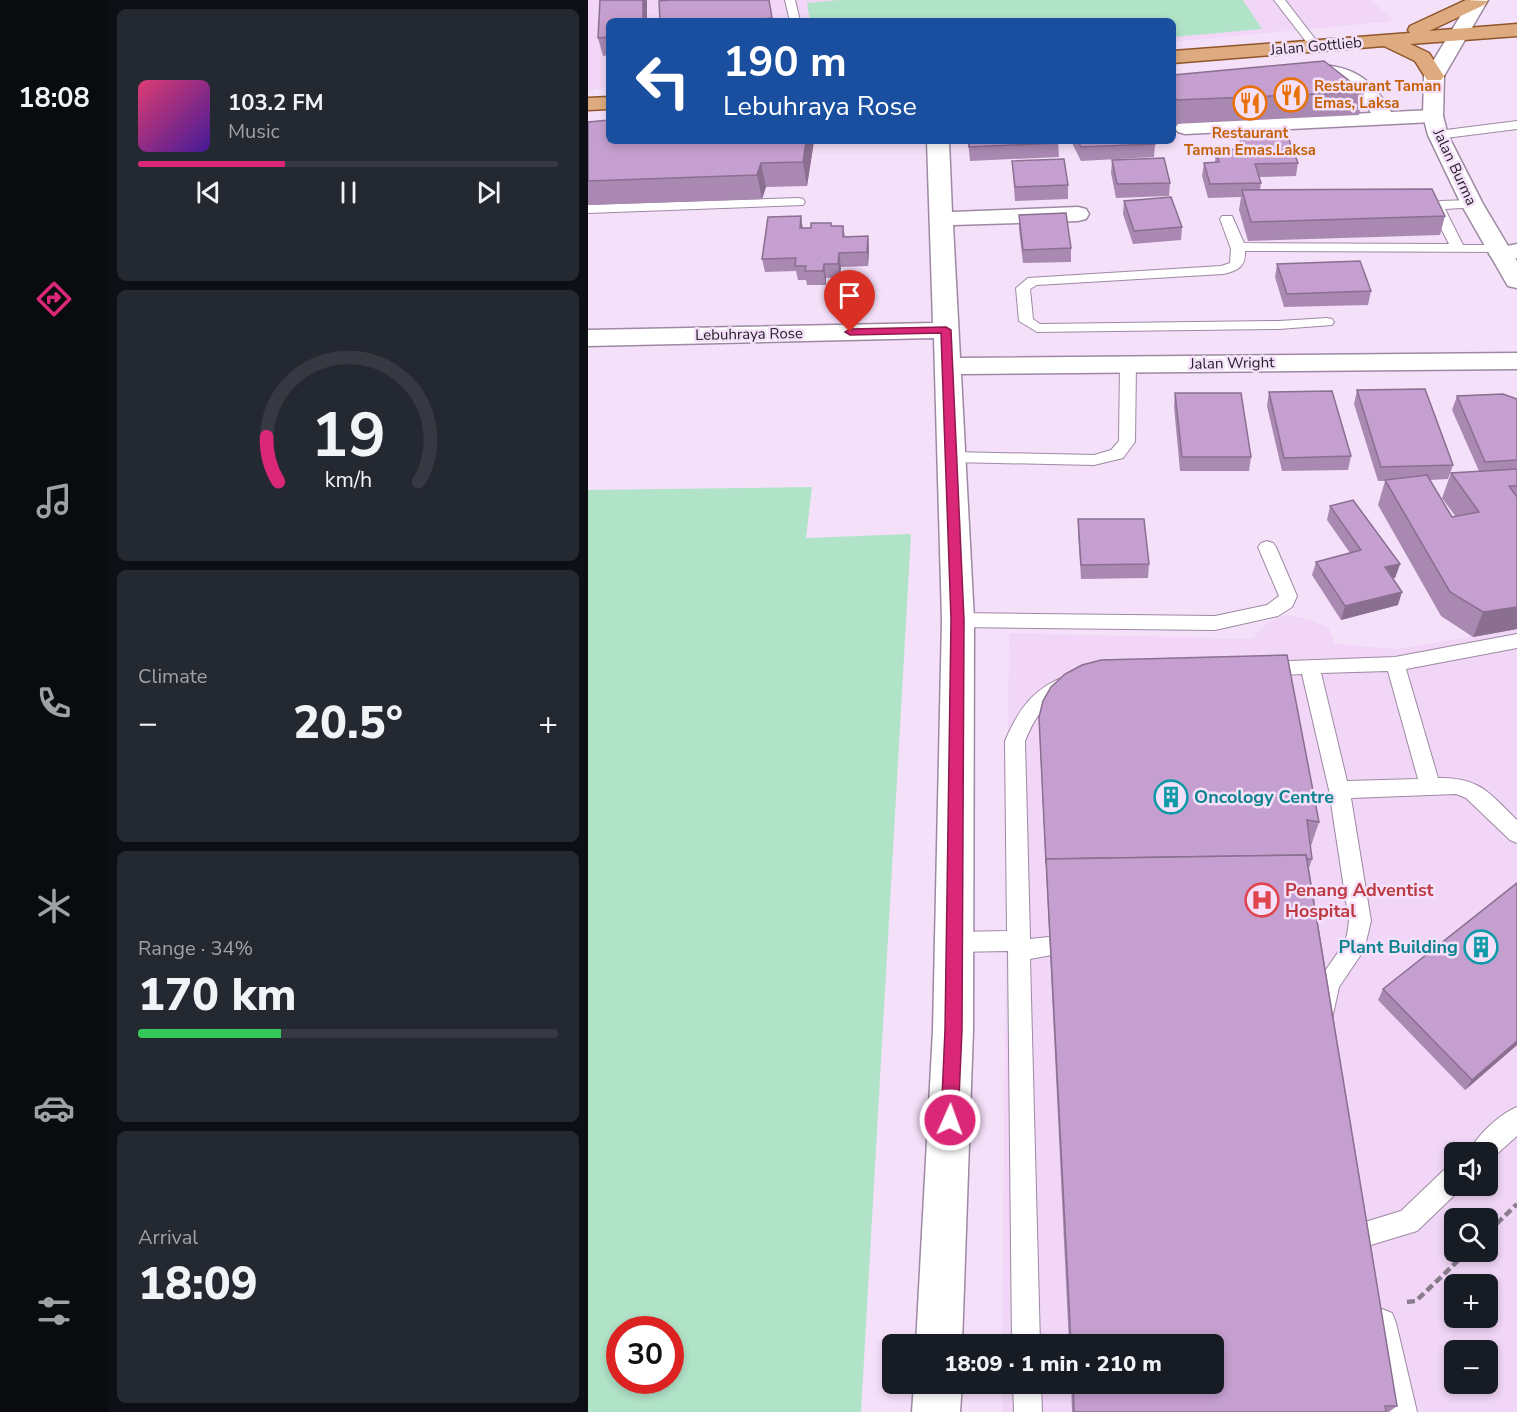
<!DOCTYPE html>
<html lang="en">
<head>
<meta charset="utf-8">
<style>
	:root { --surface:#171b24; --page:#242831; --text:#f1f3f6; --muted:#9ea1a6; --line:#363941; --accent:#db2777 }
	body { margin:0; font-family:"Nunito Sans",sans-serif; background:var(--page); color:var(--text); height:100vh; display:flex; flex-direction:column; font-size:22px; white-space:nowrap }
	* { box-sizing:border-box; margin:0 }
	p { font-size:20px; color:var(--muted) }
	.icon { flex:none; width:33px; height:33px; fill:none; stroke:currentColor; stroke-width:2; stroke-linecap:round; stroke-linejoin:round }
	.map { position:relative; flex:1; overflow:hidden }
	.sheet { display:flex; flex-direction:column; gap:9px; padding:9px; background:#0d0f14; width:480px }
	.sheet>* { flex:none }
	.hud { position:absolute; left:18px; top:18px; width:570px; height:126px; border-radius:9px; box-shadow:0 3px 9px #0003; background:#1a4fa0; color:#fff; overflow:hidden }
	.buttons { position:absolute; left:856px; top:1142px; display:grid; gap:12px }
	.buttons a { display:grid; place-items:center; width:54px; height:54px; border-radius:9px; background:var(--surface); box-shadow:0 3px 9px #0003; font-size:30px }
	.speed { position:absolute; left:18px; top:1316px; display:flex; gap:12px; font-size:30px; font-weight:700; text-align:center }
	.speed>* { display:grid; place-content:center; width:78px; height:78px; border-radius:50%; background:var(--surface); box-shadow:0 3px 9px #0003; line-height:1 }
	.speed .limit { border:9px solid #d22; background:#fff; color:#111 }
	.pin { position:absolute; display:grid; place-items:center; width:51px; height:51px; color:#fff; margin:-62px -26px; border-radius:50% 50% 50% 0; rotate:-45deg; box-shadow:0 0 6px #0007 }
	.pin .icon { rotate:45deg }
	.me { position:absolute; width:66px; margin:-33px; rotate:2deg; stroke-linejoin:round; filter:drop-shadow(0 0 4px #0008) }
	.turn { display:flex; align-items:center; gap:21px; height:126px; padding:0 18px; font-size:27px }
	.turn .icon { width:78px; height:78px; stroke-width:2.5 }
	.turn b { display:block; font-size:42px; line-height:51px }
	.big { font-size:45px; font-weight:800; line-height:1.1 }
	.sheet .tile { flex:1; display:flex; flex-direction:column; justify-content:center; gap:9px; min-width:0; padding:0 21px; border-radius:9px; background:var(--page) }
	.sheet .dial { align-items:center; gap:0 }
	.dial svg { height:156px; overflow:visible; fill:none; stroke:var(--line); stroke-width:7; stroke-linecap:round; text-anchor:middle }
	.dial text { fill:var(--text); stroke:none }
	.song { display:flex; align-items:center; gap:18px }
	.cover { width:72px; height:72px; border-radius:9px; background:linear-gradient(135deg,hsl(340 70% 55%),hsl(260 70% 35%)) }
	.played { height:6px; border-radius:3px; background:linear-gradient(90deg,var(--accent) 35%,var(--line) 35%) }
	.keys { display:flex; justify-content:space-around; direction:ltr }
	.heat { display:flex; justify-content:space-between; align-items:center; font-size:33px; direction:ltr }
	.charge { height:9px; border-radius:4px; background:linear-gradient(90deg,#34c759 34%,var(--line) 0) }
	.trip { position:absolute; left:294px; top:1334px; width:342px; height:60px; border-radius:9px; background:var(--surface); box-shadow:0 3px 9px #0003; font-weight:800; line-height:60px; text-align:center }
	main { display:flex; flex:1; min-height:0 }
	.dock { display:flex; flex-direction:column; width:108px; justify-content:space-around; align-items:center; background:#090b0e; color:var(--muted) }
	.dock .icon { width:42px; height:42px }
	.dock .selected { color:var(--accent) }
	.dock b { font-size:27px; color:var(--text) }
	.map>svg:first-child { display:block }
	.built { fill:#f1d6f7; fill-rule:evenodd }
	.green { fill:#b0e3c8; fill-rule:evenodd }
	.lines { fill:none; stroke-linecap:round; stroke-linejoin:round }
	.service-casing { stroke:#9d89a2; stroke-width:2 }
	.minor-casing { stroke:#9d89a2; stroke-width:3 }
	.secondary-casing { stroke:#9d89a2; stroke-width:3 }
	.primary-casing { stroke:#90562b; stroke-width:3 }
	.path { stroke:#897c8d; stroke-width:4.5; stroke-dasharray:8 4; stroke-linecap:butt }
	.service { fill:#fff; fill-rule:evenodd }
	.minor { fill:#fff; fill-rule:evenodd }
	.secondary { fill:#fff; fill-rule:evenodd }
	.primary { fill:#deab80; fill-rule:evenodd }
	.wall { fill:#a989b2 }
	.shaded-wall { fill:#8a6f91 }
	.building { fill:#c59fcf; stroke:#8a6f91; stroke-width:1.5 }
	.route { fill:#db2777; stroke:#8e194d; stroke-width:1.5 }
	.labels { text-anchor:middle; stroke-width:5; stroke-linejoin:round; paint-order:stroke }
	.far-street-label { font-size:15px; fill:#28212a; stroke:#f5e0fa }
	.far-food-label { font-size:15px; font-weight:bold; fill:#c56008; stroke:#f5e0fa; text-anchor:start }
	.culture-label { font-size:18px; font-weight:bold; fill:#0d838f; stroke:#f5e0fa; text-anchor:start }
	.health-label { font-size:18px; font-weight:bold; fill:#be3a42; stroke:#f5e0fa; text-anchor:start }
</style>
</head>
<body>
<main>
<nav class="dock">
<b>18:08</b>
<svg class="icon selected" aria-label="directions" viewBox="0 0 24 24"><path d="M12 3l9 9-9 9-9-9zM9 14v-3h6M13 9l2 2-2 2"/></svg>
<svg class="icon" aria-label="music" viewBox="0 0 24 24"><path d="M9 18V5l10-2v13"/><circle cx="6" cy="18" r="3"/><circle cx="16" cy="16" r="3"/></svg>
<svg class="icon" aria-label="phone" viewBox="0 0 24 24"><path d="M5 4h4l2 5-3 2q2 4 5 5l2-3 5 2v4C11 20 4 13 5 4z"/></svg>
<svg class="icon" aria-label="climate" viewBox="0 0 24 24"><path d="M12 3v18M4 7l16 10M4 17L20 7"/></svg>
<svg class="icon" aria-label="car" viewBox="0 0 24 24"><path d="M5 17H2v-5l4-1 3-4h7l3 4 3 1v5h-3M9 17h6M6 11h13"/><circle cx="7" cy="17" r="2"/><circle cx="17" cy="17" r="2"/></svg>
<svg class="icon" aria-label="filters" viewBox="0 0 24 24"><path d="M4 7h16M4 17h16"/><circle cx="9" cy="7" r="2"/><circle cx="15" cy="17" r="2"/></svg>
</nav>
<section class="sheet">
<div class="tile">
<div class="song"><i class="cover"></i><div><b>103.2 FM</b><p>Music</p></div></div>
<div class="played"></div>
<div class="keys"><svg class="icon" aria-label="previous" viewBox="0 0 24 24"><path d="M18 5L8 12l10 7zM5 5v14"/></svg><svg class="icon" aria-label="pause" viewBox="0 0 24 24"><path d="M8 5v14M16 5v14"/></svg><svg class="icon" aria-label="next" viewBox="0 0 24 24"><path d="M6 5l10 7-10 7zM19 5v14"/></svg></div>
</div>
<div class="tile dial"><svg viewBox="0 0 100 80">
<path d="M14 69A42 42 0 1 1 86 69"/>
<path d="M14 69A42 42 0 0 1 8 46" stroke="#db2777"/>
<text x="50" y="56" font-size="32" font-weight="700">19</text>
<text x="50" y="72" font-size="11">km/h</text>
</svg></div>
<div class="tile"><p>Climate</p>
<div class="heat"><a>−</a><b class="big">20.5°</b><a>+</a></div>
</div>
<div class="tile"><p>Range · 34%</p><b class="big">170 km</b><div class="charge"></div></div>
<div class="tile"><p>Arrival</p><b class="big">18:09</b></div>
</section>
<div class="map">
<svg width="929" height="1412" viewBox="0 0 929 1412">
	<rect width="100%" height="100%" fill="#f5e0fa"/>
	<g class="built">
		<path d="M0 0H783L806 21 585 42V21H21V88L0 90Z"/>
		<path d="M699 615 720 619 740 627 747 644 808 649 929 629V1412H414V1383H626V1344H414L421 633 664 639 680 622ZM867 1152H900V1185H867ZM867 1218H900V1251H867ZM867 1284H900V1317H867ZM867 1350H900V1383H867Z"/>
	</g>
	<g class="green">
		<path d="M251 0H655L674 29 585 37V21H222L219 3Z"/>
		<path d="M224 487 218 538 323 534 273 1412H0V490ZM32 1329H82V1380H32Z"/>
	</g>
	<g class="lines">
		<defs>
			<g id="service">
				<path d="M197 0H207L212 21H202Z"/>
				<path d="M686 0H697L731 44V48H723Z"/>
				<path d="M929 121V129L850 139 844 135 850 131Z"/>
				<path d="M210 198 215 199 217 202 215 205 0 213V205Z"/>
				<path d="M884 200 889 201 891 204 889 207 857 209 875 245H910L917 249 915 252 657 251C658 267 649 271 635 274L449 285 442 289 445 319 452 324 691 321 739 318 744 319 746 322 744 325 691 329 449 332 431 321 428 288 440 278 633 266 642 263 643 249 632 219 634 216H644L656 243 861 244 842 207 852 201Z"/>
				<path d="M540 359 548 364 547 442 535 458 506 465 363 462 357 461 355 457 357 453 363 452 506 455 523 450 531 441 532 364Z"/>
				<path d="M679 541 685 543 688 547 709 596 704 607 690 616 627 630 370 627 363 625 361 620 363 615 370 613 627 616 679 605 691 596 670 547 673 543Z"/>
				<path d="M929 634V648L818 669 850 778C892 777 901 793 929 820V843L922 840 878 798 868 794 763 798 783 921 776 950 751 987 744 1019 736 1022 728 1019C714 988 746 965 757 940 760 935 760 927 761 921L741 790 714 674 675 676 668 674 665 669 668 664 675 662 807 657ZM800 671 830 779 759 781 733 673Z"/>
				<path d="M482 675 489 677 492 682C487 690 476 692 468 698 452 708 444 724 437 741L442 939 461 937 469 940 472 947 469 954 442 959 452 1344H424L420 951 367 952 359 949 356 942 359 935 367 932 419 931 417 741C431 708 447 686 482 675Z"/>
				<path d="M929 1107V1136L900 1162V1152H881C889 1135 912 1114 929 1107Z"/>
				<path d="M867 1164V1185L876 1186 829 1231 776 1247 767 1243 763 1234 767 1225 813 1211 858 1168Z"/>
				<path d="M794 1309 804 1313 808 1323 829 1412H801L780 1323 784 1313Z"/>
				<path d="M425 1383H453L454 1412H426Z"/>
			</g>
			<g id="minor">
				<path d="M719 64C762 65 782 75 803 112L845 110 852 112 855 116 852 120 845 122 597 134 590 132 587 128 590 124 597 122 783 113C757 66 745 84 704 74L701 70 704 66Z"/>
				<path d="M339 141H361L364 212 490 207 498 209 501 214 498 219 490 221 365 225 372 358 929 353V369L373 374 386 620 385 1030 374 1344H328L345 1030 354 620 346 338 0 346V330L345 323Z"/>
				<path d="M929 244V258L913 261 905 259 901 254 905 249Z"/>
				<path d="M326 1383H374L372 1412H324Z"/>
			</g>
			<path id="secondary" d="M882 0H900L856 76 855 116 860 135 895 204 929 261V288L920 286 917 281 873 204 840 135 835 116 836 76Z"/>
			<g id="primary">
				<path d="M878 0 899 1 896 5 841 31 929 24V36L822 44 841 53 856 76 853 80H839L827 61 796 46 585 63V51L822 33 820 30 822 26Z"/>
				<path d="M21 97V109L0 110V98Z"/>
			</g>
		</defs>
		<use href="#service" class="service-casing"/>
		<use href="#minor" class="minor-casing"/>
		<use href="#secondary" class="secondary-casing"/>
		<use href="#primary" class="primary-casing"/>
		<g class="path">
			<path d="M900 1232 929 1204"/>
			<path d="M819 1302 828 1301 880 1251"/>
		</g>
		<use href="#service" class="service"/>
		<use href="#minor" class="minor"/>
		<use href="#secondary" class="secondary"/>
		<use href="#primary" class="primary"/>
	</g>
	<g class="wall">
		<path d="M181 0 185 21H72Z"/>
		<path d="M21 21V55L15 56 10 38Z"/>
		<path d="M585 75 776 92 771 115 587 124 585 121Z"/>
		<path d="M0 122 226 141 219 186 178 187 174 199 0 205Z"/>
		<path d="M652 139 710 163 708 176 671 177 673 183 672 190 857 216 852 235 660 241 651 210 653 197 620 198 614 176 616 163 627 162 628 150 651 149Z"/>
		<path d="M380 141H470L471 157 382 161Z"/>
		<path d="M483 141H566L567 144 566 157 493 161Z"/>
		<path d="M524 160 582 183 581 196 528 198 523 173Z"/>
		<path d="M424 161 480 185V199L427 201Z"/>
		<path d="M536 201 594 227 593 240 545 244 535 214Z"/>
		<path d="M431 215 483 248V262L435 263 431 229Z"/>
		<path d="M255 226 257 236H280L281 250 280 266 253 267 252 277 238 278V285H219L218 280H210L208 271 177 272 174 259 215 228Z"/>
		<path d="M689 264 783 291 780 305 696 307 687 277Z"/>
		<path d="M769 390 865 465 860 479 842 480 864 517H868L854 498 863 473 891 471 864 410 869 396 929 399V629L885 637 853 616 790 505 797 481H790L766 404Z"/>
		<path d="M681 392 763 456 760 470 694 471 679 406Z"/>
		<path d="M587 393 663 457 661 471H592L586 407Z"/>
		<path d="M742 506 812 564 807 578H805L810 605 753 620 724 575 728 562 762 553 739 520Z"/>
		<path d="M490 519 561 564 560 578 493 579 490 533Z"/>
		<path d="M451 717 731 822 722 849 724 859 721 868 809 1406 801 1412H484L483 1383H626V1344H481L452 747Z"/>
		<path d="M795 989 929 1045 877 1090 790 1000Z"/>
	</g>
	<g class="shaded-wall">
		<rect x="55" y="0" width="4" height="21"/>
		<path d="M218 141H226L219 186 215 162Z"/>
		<path d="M173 163 178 187 174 199 169 175Z"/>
		<path d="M213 216 215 230 212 228Z"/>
		<path d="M280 236 281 250 280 266 279 252Z"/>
		<path d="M251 253 253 267 252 277 250 264Z"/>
		<path d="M236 264 238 278V285L235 271Z"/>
		<path d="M812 564 807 578 793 581 797 567Z"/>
		<path d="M814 592 810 605 753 620 757 606Z"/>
		<path d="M929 607V629L885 637 895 612Z"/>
		<path d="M929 1041V1045L877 1090 884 1080Z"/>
	</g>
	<g class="building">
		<path d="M12 0H55V21H21V37L10 38Z"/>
		<path d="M82 0H181L184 18 150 21H72L71 1Z"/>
		<path d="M736 61 776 92 589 100 585 95V75Z"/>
		<path d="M21 120V141H218L215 162 173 163 169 175 0 181V122Z"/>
		<path d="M700 137 710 163 667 164 673 183 622 184 616 163 631 162 628 150 655 149 652 139Z"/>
		<path d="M381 141H470L471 143 381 147Z"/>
		<path d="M490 141H566L567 144 493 147Z"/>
		<path d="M576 158 582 183 529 184 524 160Z"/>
		<path d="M476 159 480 185 427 187 424 161Z"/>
		<path d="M844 189 857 216 663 222 654 190Z"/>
		<path d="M583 197 594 227 546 231 536 201Z"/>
		<path d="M478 213 483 248 435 250 431 215Z"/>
		<path d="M213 216 212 228H223V223H243V226H255V237L280 236 279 252 251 253 250 264H236L235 271H217L218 266H207L208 258 174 259 180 217Z"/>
		<path d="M772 261 783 291 699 294 689 264Z"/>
		<path d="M837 389 865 465 793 467 769 390Z"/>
		<path d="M744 391 763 456 696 458 681 392Z"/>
		<path d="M587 393H653L663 457H594Z"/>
		<path d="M915 394 929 399V460L897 462 869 396Z"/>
		<path d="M929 469V486H921L929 497V607L895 612 862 592 797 480 839 475 864 517 891 512 863 473Z"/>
		<path d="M765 500 812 564 797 567 814 592 757 606 728 562 773 550 742 506Z"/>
		<path d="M490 519H556L561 564 493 565Z"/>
		<path d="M699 655 731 822 719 820 724 859H719L718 855 458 859V863L451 717 455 701 463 687 477 674 494 665 513 660Z"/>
		<path d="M718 855 809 1406H797L798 1412H486L485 1383H626V1344H483L458 859Z"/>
		<path d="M929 883V1041L884 1080 795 989Z"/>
	</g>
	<path class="route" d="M358 327 363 330 376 620 374 1030 370 1120 368 1126 362 1129 355 1126 353 1120 357 1030 363 620 353 333 262 335 257 332 262 329Z"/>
	<defs>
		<symbol id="restaurant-ring" viewBox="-11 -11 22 22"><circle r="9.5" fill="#f5e0fa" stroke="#e8710a" stroke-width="1.5"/><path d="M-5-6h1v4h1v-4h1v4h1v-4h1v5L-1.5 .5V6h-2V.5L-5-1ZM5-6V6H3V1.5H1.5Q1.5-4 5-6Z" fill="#e8710a"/></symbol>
		<symbol id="building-ring" viewBox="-11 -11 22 22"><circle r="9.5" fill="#f5e0fa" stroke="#0f9aa8" stroke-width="1.5"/><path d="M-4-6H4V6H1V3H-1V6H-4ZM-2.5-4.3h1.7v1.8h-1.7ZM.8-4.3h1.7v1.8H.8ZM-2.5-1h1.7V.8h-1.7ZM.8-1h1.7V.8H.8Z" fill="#0f9aa8"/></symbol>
		<symbol id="hospital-ring" viewBox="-11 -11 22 22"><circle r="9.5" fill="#f5e0fa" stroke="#e0444e" stroke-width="1.5"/><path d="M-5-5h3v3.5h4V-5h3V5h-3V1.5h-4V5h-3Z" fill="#e0444e"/></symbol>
	</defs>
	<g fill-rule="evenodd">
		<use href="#restaurant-ring" x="684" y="76" width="38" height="38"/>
		<use href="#restaurant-ring" x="643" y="84" width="38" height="38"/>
		<use href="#building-ring" x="564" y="778" width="38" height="38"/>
		<use href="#hospital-ring" x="655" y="881" width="38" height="38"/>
		<use href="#building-ring" x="874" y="928" width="38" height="38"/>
	</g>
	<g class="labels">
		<g class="far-street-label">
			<text transform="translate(728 46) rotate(-5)" y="5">Jalan Gottlieb</text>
			<text transform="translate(867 167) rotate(65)" y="5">Jalan Burma</text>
			<text transform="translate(161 334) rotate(-1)" y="5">Lebuhraya Rose</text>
			<text transform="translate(644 363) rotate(-1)" y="5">Jalan Wright</text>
		</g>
		<g class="far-food-label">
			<text x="726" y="91">Restaurant Taman<tspan x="726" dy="17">Emas, Laksa</tspan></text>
			<text x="662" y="138" text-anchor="middle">Restaurant<tspan x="662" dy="17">Taman Emas.Laksa</tspan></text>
		</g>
		<g class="culture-label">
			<text x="606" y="803">Oncology Centre</text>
			<text x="870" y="953" text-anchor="end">Plant Building</text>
		</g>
		<g class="health-label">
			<text x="697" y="896">Penang Adventist<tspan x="697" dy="21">Hospital</tspan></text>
		</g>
	</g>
</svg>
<div class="buttons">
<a><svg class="icon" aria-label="sound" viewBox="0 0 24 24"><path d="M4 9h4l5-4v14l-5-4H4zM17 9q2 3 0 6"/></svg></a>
<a><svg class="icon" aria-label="search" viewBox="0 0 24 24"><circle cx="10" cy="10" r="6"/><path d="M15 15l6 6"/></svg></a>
<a>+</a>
<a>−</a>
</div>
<div class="speed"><div class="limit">30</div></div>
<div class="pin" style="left:262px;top:332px;background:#d93025"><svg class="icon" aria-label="arrive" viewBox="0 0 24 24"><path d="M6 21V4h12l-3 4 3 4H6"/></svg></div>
<svg class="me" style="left:362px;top:1120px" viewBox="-20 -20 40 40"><circle r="17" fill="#db2777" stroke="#fff" stroke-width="3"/><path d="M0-11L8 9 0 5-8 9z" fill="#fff"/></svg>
<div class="trip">18:09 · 1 min · 210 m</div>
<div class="hud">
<div class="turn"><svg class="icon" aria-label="left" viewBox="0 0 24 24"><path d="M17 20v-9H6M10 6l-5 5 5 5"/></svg><div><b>190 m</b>Lebuhraya Rose</div></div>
</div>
</div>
</main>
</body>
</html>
